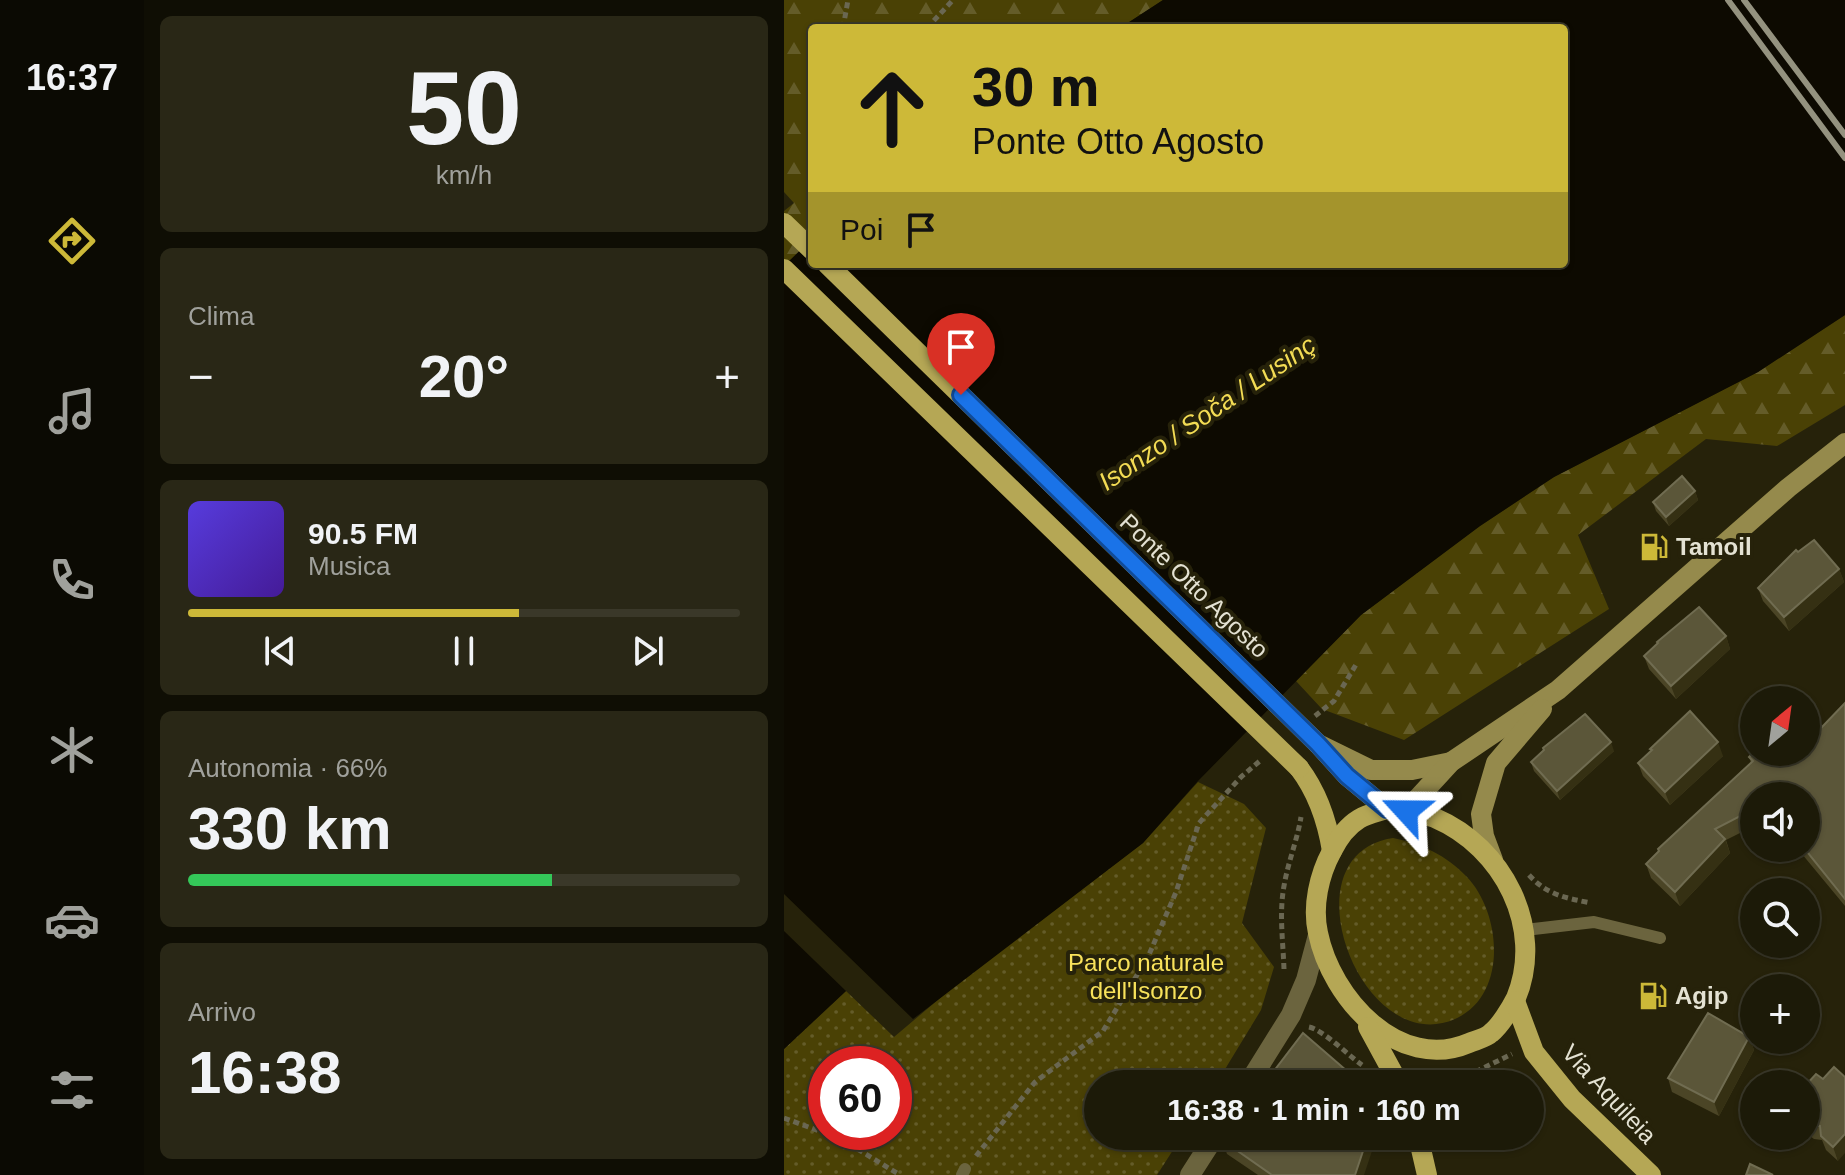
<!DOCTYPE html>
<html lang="it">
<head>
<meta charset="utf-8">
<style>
	:root { --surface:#1c1a08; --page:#292716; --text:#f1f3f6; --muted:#a0a19c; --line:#3a3829; --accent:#cdb938 }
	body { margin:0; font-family:Helvetica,sans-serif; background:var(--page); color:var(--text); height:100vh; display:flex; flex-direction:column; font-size:30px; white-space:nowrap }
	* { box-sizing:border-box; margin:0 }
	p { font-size:26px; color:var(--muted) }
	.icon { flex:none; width:44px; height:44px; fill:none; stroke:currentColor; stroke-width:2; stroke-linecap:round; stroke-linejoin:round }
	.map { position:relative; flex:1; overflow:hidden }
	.side { display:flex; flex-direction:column; gap:16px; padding:16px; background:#0f0e04; width:640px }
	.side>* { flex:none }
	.guide { position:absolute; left:24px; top:24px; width:760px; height:244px; border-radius:8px; box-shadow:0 2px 6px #0004,0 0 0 2px var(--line); background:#cdb938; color:#111; overflow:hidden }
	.needle { width:52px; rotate:29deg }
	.controls { position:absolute; left:956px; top:686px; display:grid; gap:16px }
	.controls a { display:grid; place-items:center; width:80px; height:80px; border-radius:50%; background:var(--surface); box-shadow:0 2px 6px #0004,0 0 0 2px var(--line); font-size:40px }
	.speed { position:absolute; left:24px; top:1046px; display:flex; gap:16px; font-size:40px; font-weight:700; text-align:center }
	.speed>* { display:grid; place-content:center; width:104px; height:104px; border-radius:50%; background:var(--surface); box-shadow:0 2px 6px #0004,0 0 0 2px var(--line); line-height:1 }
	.speed .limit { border:12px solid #d22; background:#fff; color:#111 }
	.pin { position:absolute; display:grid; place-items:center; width:68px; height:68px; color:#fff; margin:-82px -34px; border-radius:50% 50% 50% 0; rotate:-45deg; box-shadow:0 0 8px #0007 }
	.pin .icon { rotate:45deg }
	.me { position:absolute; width:88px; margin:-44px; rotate:294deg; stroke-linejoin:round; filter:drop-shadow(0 0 6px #0008) }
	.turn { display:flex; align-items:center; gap:28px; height:168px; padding:0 32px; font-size:36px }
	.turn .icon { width:104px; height:104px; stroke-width:2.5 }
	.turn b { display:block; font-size:56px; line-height:68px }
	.then { display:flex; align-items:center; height:76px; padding:0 32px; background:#0003; gap:16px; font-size:30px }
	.big { font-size:60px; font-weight:800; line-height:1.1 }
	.side .widget { flex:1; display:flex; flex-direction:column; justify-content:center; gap:12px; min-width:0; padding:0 28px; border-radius:12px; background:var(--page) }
	.side .dial { align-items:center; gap:0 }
	.dial b { font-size:104px; line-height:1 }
	.song { display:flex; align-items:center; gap:24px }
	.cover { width:96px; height:96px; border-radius:12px; background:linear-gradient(135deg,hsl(250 70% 55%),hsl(260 70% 35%)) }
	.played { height:8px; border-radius:4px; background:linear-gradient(90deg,var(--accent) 60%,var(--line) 60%) }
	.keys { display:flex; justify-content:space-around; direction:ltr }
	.heat { display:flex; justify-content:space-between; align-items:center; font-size:44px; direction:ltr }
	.charge { height:12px; border-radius:6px; background:linear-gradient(90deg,#34c759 66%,var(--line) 0) }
	.trip { position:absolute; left:300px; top:1070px; width:460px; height:80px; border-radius:40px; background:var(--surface); box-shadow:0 2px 6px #0004,0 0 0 2px var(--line); font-weight:800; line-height:80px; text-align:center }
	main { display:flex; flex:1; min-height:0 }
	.tab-bar { display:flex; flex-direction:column; width:144px; justify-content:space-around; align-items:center; background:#0b0a03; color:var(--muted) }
	.tab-bar .icon { width:56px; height:56px }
	.tab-bar .on { color:var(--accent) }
	.tab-bar b { font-size:36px; color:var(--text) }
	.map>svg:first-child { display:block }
	.grass { fill:url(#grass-dots); fill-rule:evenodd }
	.forest { fill:url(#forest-firs) }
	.water { fill:#0d0a01 }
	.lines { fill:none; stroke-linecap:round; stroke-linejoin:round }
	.path { stroke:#6a6752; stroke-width:5; stroke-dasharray:6 4; stroke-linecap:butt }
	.lane { stroke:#6b643e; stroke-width:12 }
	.street { stroke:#6b643e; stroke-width:20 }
	.secondary { stroke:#958a4c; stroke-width:20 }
	.primary { stroke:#b5a755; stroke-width:20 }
	.rail { stroke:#94927f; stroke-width:6 }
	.primary-bridge { stroke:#b5a755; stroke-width:20 }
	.wall { fill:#4b4526 }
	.shaded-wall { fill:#353013 }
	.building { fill:#5b5639; stroke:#706c51; stroke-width:2 }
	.route-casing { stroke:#114b97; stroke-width:20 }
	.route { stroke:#1a73e8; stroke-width:14 }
	.labels { text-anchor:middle; stroke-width:8; stroke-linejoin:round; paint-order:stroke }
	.poi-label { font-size:24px; font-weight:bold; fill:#e4e2d3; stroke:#26220a; text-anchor:start }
	.street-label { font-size:24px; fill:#e4e2d3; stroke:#26220a }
	.park-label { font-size:24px; fill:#f8e25b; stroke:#26220a }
	.water-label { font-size:26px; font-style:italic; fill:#f3dc54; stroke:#26220a }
</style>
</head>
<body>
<main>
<nav class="tab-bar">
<b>16:37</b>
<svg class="icon on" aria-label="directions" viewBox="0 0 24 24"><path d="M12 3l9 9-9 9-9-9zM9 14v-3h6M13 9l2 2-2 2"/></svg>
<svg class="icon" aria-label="music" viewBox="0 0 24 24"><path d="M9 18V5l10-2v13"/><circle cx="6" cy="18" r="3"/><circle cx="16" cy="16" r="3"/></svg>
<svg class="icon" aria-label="phone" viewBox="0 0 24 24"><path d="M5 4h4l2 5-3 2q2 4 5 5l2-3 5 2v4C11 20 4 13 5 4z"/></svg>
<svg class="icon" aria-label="climate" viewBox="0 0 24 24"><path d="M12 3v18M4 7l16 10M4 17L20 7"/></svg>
<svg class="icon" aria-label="car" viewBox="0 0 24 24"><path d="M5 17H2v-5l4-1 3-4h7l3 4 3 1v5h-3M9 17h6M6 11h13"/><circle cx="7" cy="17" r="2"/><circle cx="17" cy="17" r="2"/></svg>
<svg class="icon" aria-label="filters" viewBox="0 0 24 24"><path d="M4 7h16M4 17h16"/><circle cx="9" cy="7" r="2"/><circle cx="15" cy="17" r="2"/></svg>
</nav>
<section class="side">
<div class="widget dial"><b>50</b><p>km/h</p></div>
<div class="widget"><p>Clima</p>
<div class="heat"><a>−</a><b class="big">20°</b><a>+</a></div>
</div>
<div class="widget">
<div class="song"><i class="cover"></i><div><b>90.5 FM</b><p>Musica</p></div></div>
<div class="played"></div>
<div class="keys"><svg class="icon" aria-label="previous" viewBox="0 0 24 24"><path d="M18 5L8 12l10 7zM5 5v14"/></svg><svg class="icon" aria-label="pause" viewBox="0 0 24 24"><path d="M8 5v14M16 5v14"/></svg><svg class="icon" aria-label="next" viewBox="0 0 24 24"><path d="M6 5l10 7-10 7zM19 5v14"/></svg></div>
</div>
<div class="widget"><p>Autonomia · 66%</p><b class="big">330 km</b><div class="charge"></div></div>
<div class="widget"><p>Arrivo</p><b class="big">16:38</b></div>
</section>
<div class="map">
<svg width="1061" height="1175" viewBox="0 0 1061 1175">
	<defs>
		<pattern id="grass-dots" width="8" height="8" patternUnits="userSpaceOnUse" patternTransform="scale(2)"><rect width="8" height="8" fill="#4a4105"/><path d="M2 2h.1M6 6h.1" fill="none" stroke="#645c29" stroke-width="1.8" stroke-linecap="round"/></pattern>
		<pattern id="forest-firs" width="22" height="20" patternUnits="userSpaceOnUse" patternTransform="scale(2)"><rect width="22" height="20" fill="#4a4105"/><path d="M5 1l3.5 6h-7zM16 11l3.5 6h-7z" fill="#645c29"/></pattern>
	</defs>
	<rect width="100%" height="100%" fill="#26220a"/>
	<g class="grass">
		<path d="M414 782 460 804 482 828 458 923 490 967 477 1010 432 1084H314V1136H398L373 1175H0V1049L62 991 110 1037 168 988 359 843ZM42 1064H110V1132H42Z"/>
		<path d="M609 838C638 844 662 855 683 877 718 914 724 996 671 1019 577 1060 499 854 609 838Z"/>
	</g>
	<g class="forest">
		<path d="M0 0H379L336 28H28V239L0 266V211L10 203 0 192Z"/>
		<path d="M1061 315V405L993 446 922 439 794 535 825 609 620 740 538 709 512 681 577 615 696 526 770 477 974 372Z"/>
	</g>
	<g class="water">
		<path d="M379 0H1061V315L974 372 770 477 696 526 577 615 414 781 359 843 129 1019 0 894V266L28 239V264H780V28H336Z"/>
		<path d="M0 931 62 991 0 1049Z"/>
	</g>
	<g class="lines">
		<g class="path">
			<path d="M59 28 64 0"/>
			<path d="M143 28 169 0"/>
			<path d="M531 716 550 701 573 663"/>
			<path d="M745 875C763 895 782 898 807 903"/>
			<path d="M500 969C499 941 495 913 500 886 504 862 513 841 517 817"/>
			<path d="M525 1027C539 1030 564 1055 578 1065"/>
			<path d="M644 1084 647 1081 683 1076 728 1054"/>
			<path d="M0 1118 57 1139 116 1175"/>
			<path d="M192 1156 251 1082 319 1031 364 957 392 892 415 823 457 777 477 760"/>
		</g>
		<g class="lane">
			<path d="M741 930 810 922 876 938"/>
			<path d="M178 1175 181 1169"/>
		</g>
		<g class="street">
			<path d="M464 1084 507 1015 522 980 534 935"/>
			<path d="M406 1175 431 1136"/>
		</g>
		<g class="secondary">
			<path d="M534 744 587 770H628L667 762"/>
			<path d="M622 811 667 762 774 690 1004 488 1061 443"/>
			<path d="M709 860 700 836 697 814 712 763 758 709"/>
		</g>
		<g class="primary">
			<path d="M0 223 28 250"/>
			<path d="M534 744 563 776 603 809"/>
			<path d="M515 768C534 793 543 820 548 851"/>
			<path d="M603 809C619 811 636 812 651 818 719 847 761 928 732 998 727 1008 716 1026 707 1033 702 1038 692 1040 685 1043 615 1073 547 998 534 933 528 906 535 875 548 851 554 839 562 827 575 819 583 814 594 812 603 809Z"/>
			<path d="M731 1001 750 1052 788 1099 867 1175"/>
			<path d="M584 1027 615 1084"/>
			<path d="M634 1136 643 1175"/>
		</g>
		<g class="rail">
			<path d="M944 0 1061 158"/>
			<path d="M960 0 1061 135"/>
		</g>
		<g class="primary-bridge">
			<path d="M43 264 534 744"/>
			<path d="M0 269 515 768"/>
		</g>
	</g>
	<g class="wall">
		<path d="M911 491 914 500 885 526 872 511 869 502Z"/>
		<path d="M1055 569 1060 582 1005 631 979 601 974 588Z"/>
		<path d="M942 636 946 649 892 699 865 669 860 656 873 644V642Z"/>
		<path d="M1061 703V906L1013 848H1022V796H970V826L942 840 946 853 896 906 867 878 862 864 874 852V849L967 763 965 757 1038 727Z"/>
		<path d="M759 748 830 751 776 800 750 771 747 762 759 750Z"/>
		<path d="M866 749 939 756 886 805 859 776 854 763 867 751Z"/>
		<path d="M965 1037 970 1050 935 1116 888 1092 884 1078Z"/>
		<path d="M1032 1074 1054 1161 1042 1150 1038 1140 1030 1139 1022 1133V1085Z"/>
		<path d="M438 1140 580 1175H474L443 1154Z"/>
	</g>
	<g class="shaded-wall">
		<path d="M911 491 914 500 885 526 882 517Z"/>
		<path d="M1055 569 1060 582 1005 631 1000 617Z"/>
		<path d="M942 636 946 649 892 699 887 686Z"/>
		<path d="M827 742 830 751 776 800 773 791Z"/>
		<path d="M934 742 939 756 886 805 881 792Z"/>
		<path d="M941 839 946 853 896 906 891 892Z"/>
		<path d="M965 1037 970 1050 935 1116 930 1102Z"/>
		<path d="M1061 1134V1153L1054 1161 1049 1147Z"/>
		<path d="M584 1136H593L580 1175H571Z"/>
	</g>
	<g class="building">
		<path d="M898 476 911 491 882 517 869 502Z"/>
		<path d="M1030 540 1055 569 1000 617 974 588 1012 550 1014 552Z"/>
		<path d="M915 607 942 636 887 686 860 656 874 643 873 642Z"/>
		<path d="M1061 703V899L1020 848H1022V796H970V809L931 829 941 839 891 892 862 864 875 851 874 849 969 761 965 757 970 752H1022V710L1038 727Z"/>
		<path d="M906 711 934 742 881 792 854 763 868 750 866 749Z"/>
		<path d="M801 714 827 742 773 791 747 762 760 750 759 748Z"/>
		<path d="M924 1013 965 1037 930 1102 884 1078Z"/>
		<path d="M519 1033 578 1084H480Z"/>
		<path d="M1050 1067 1061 1077V1134L1049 1147 1037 1136 1036 1126H1025L1022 1124V1085L1032 1074 1039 1079Z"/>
		<path d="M441 1136H584L571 1175H488L438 1140Z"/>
		<path d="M966 1164 989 1175H962Z"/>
	</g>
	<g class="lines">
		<defs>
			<path id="route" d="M177 395 534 744 563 776 603 809 622 811"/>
		</defs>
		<use href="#route" class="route-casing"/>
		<use href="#route" class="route"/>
	</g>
	<defs>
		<symbol id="fuel-bare" viewBox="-9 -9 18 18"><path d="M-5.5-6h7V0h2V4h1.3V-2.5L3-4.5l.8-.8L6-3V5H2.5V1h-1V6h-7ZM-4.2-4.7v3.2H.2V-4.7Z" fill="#cdb938" stroke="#26220a" stroke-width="2.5" paint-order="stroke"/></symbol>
	</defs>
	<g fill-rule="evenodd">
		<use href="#fuel-bare" x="850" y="527" width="40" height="40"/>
		<use href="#fuel-bare" x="849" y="976" width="40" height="40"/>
	</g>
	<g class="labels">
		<g class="poi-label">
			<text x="892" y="555">Tamoil</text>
			<text x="891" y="1004">Agip</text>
		</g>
		<g class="street-label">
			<text transform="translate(410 586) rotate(44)" y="8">Ponte Otto Agosto</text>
			<text transform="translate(825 1094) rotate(47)" y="8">Via Aquileia</text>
		</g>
		<g class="park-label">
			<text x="362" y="971">Parco naturale<tspan x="362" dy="28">dell'Isonzo</tspan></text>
		</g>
		<g class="water-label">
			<text transform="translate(423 413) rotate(-34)" y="9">Isonzo / Soča / Lusinç</text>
		</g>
	</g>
</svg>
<div class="controls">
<a><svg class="needle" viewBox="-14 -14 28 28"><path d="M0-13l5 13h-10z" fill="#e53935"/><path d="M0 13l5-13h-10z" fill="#a0a19c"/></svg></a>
<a><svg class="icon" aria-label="sound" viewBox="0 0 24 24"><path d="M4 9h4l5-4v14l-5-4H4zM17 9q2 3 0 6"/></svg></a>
<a><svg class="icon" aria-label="search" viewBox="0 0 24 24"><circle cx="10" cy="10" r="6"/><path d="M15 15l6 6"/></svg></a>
<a>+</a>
<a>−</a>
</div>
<div class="speed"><div class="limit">60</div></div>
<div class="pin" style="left:177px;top:395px;background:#d93025"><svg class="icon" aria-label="arrive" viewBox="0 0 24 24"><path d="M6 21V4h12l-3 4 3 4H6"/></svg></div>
<svg class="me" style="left:622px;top:811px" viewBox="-20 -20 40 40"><path d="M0-17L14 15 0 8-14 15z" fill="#1a73e8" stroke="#fff" stroke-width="4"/></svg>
<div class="trip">16:38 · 1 min · 160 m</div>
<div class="guide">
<div class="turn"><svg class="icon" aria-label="ahead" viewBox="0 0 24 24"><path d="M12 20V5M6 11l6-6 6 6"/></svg><div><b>30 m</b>Ponte Otto Agosto</div></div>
<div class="then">Poi<svg class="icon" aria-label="arrive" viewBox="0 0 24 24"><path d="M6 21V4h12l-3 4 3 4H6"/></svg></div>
</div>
</div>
</main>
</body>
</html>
